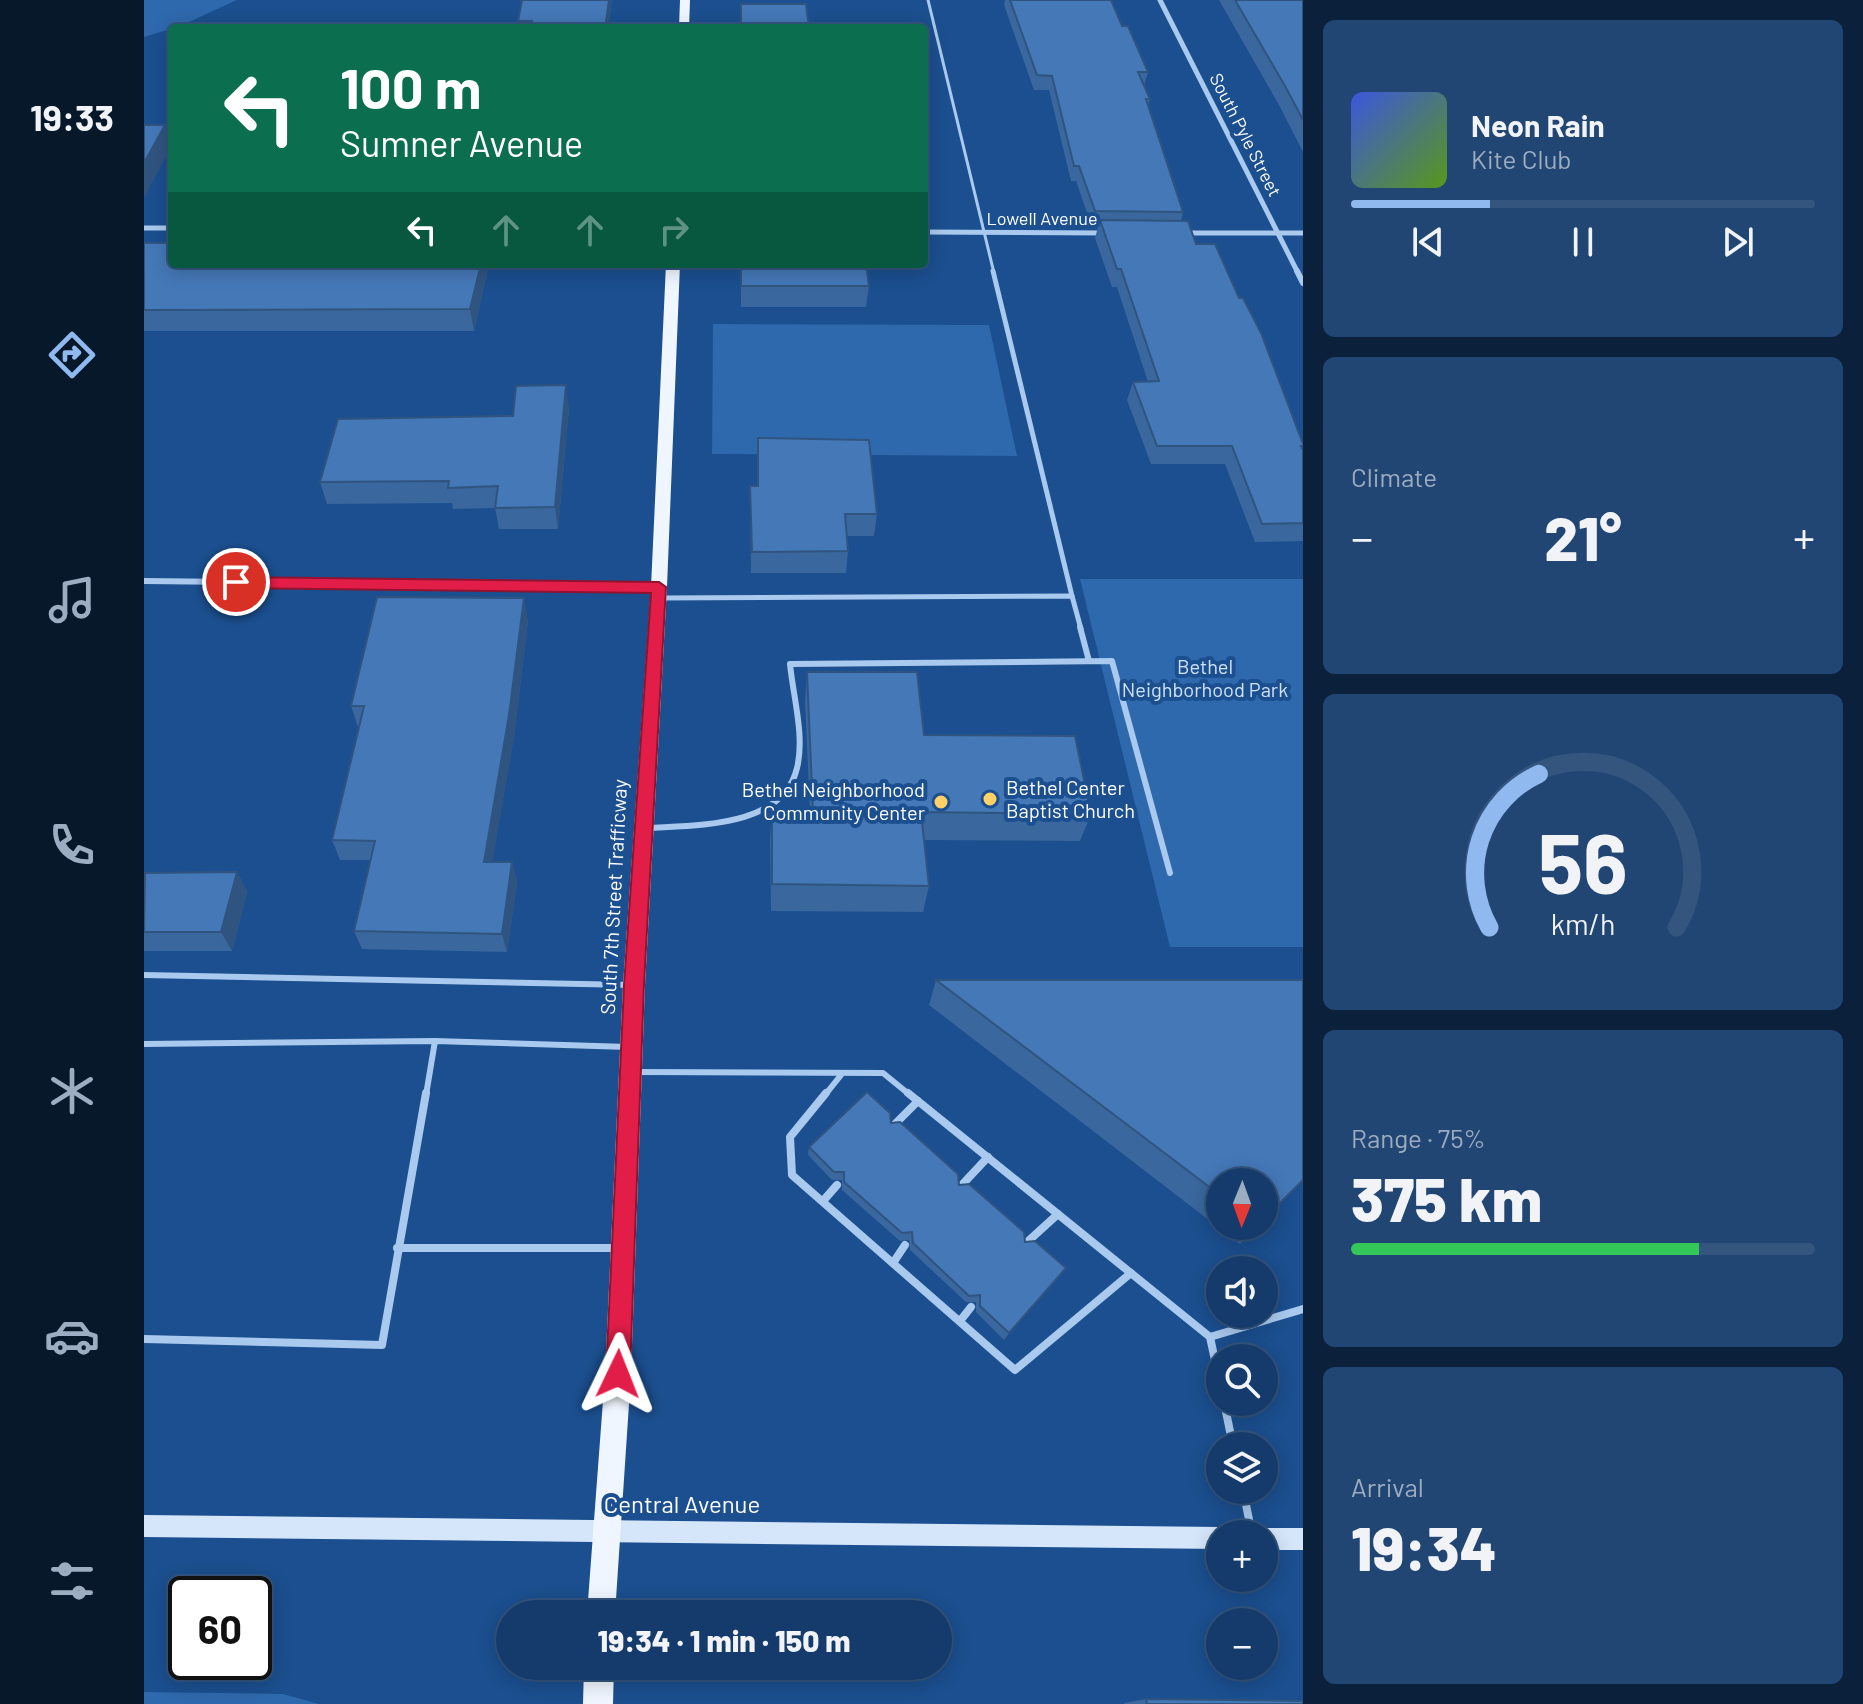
<!DOCTYPE html>
<html lang="en">
<head>
<meta charset="utf-8">
<style>
	:root { --surface:#143b6b; --page:#214673; --text:#f1f3f6; --muted:#9dadc1; --line:#33557e; --accent:#90b9f0 }
	body { margin:0; font-family:Barlow,sans-serif; background:var(--page); color:var(--text); height:100vh; display:flex; flex-direction:column; font-size:30px; white-space:nowrap }
	* { box-sizing:border-box; margin:0 }
	p { font-size:26px; color:var(--muted) }
	.icon { flex:none; width:44px; height:44px; fill:none; stroke:currentColor; stroke-width:2; stroke-linecap:round; stroke-linejoin:round }
	.map { position:relative; flex:1; overflow:hidden }
	.sheet { display:flex; flex-direction:column; gap:20px; padding:20px; background:#0b203b; width:560px }
	.sheet>* { flex:none }
	.banner { position:absolute; left:24px; top:24px; width:760px; height:244px; border-radius:8px; box-shadow:0 4px 20px #0003,0 0 0 2px var(--line); background:#0b6e4f; color:#fff; overflow:hidden }
	.needle { width:52px; rotate:181deg }
	.buttons { position:absolute; left:1062px; top:1168px; display:grid; gap:16px }
	.buttons a { display:grid; place-items:center; width:72px; height:72px; border-radius:50%; background:var(--surface); box-shadow:0 4px 20px #0003,0 0 0 2px var(--line); font-size:40px }
	.speed { position:absolute; left:24px; top:1576px; display:flex; gap:16px; font-size:40px; font-weight:700; text-align:center }
	.speed>* { display:grid; place-content:center; width:104px; height:104px; border-radius:50%; background:var(--surface); box-shadow:0 4px 20px #0003,0 0 0 2px var(--line); line-height:1 }
	.speed .limit { border:4px solid #111; border-radius:12px; background:#fff; color:#111 }
	.pin { position:absolute; display:grid; place-items:center; width:68px; height:68px; color:#fff; margin:-34px; border:4px solid #fff; border-radius:50%; box-shadow:0 2px 8px #0007 }
	.me { position:absolute; width:88px; margin:-44px; rotate:2deg; stroke-linejoin:round; filter:drop-shadow(0 0 6px #0008) }
	.turn { display:flex; align-items:center; gap:28px; height:168px; padding:0 40px; font-size:36px }
	.turn .icon { width:104px; height:104px; stroke-width:2.5 }
	.turn b { display:block; font-size:56px; line-height:68px }
	.lanes { display:flex; align-items:center; height:76px; padding:0 40px; background:#0003; justify-content:center; gap:40px; direction:ltr }
	.lanes .off { opacity:.35 }
	.big { font-size:60px; font-weight:800; line-height:1.1 }
	.sheet .card { flex:1; display:flex; flex-direction:column; justify-content:center; gap:12px; min-width:0; padding:0 28px; border-radius:12px; background:var(--page) }
	.sheet .dial { align-items:center; gap:0 }
	.dial svg { height:208px; overflow:visible; fill:none; stroke:var(--line); stroke-width:7; stroke-linecap:round; text-anchor:middle }
	.dial text { fill:var(--text); stroke:none }
	.song { display:flex; align-items:center; gap:24px }
	.cover { width:96px; height:96px; border-radius:12px; background:linear-gradient(135deg,hsl(230 70% 55%),hsl(90 70% 35%)) }
	.played { height:8px; border-radius:4px; background:linear-gradient(90deg,var(--accent) 30%,var(--line) 30%) }
	.keys { display:flex; justify-content:space-around; direction:ltr }
	.heat { display:flex; justify-content:space-between; align-items:center; font-size:44px; direction:ltr }
	.charge { height:12px; border-radius:6px; background:linear-gradient(90deg,#34c759 75%,var(--line) 0) }
	.trip { position:absolute; left:352px; top:1600px; width:456px; height:80px; border-radius:40px; background:var(--surface); box-shadow:0 4px 20px #0003,0 0 0 2px var(--line); font-weight:800; line-height:80px; text-align:center }
	main { display:flex; flex:1; min-height:0 }
	.tabs { display:flex; flex-direction:column; width:144px; justify-content:space-around; align-items:center; background:#08182b; color:var(--muted) }
	.tabs .icon { width:56px; height:56px }
	.tabs .active { color:var(--accent) }
	.tabs b { font-size:36px; color:var(--text) }
	.map>svg:first-child { display:block }
	.green { fill:#2e69ad }
	.lines { fill:none; stroke-linecap:round; stroke-linejoin:round }
	.service-far3 { stroke:#a9c9ee; stroke-width:3 }
	.service-far2 { stroke:#a9c9ee; stroke-width:5 }
	.service-far1 { stroke:#a9c9ee; stroke-width:6 }
	.service { stroke:#a9c9ee; stroke-width:8 }
	.minor-far1 { stroke:#a9c9ee; stroke-width:5 }
	.minor { stroke:#a9c9ee; stroke-width:6 }
	.secondary { fill:#d6e6fa; fill-rule:evenodd }
	.primary { fill:#f0f6ff; fill-rule:evenodd }
	.wall { fill:#3a679d }
	.shaded-wall { fill:#305480 }
	.building { fill:#4478b7; stroke:#305480; stroke-width:2 }
	.route { fill:#e11d48; stroke:#92132f; stroke-width:2 }
	.poi-dot { fill:#ffd166; stroke:#1b4f8f; stroke-width:3 }
	.labels { text-anchor:middle; stroke-width:8; stroke-linejoin:round; paint-order:stroke }
	.far-street-label { font-size:18px; fill:#fff; stroke:#1b4f8f }
	.park-label { font-size:20px; fill:#cfe3fa; stroke:#1b4f8f }
	.poi-label { font-size:20px; fill:#fff; stroke:#1b4f8f; text-anchor:start }
	.street-label { font-size:20px; fill:#fff; stroke:#1b4f8f }
	.near-street-label { font-size:24px; fill:#fff; stroke:#1b4f8f }
</style>
</head>
<body>
<main>
<nav class="tabs">
<b>19:33</b>
<svg class="icon active" aria-label="directions" viewBox="0 0 24 24"><path d="M12 3l9 9-9 9-9-9zM9 14v-3h6M13 9l2 2-2 2"/></svg>
<svg class="icon" aria-label="music" viewBox="0 0 24 24"><path d="M9 18V5l10-2v13"/><circle cx="6" cy="18" r="3"/><circle cx="16" cy="16" r="3"/></svg>
<svg class="icon" aria-label="phone" viewBox="0 0 24 24"><path d="M5 4h4l2 5-3 2q2 4 5 5l2-3 5 2v4C11 20 4 13 5 4z"/></svg>
<svg class="icon" aria-label="climate" viewBox="0 0 24 24"><path d="M12 3v18M4 7l16 10M4 17L20 7"/></svg>
<svg class="icon" aria-label="car" viewBox="0 0 24 24"><path d="M5 17H2v-5l4-1 3-4h7l3 4 3 1v5h-3M9 17h6M6 11h13"/><circle cx="7" cy="17" r="2"/><circle cx="17" cy="17" r="2"/></svg>
<svg class="icon" aria-label="filters" viewBox="0 0 24 24"><path d="M4 7h16M4 17h16"/><circle cx="9" cy="7" r="2"/><circle cx="15" cy="17" r="2"/></svg>
</nav>
<div class="map">
<svg width="1159" height="1704" viewBox="0 0 1159 1704">
	<rect width="100%" height="100%" fill="#1b4f8f"/>
	<g class="green">
		<path d="M0 0H93L36 26 0 37Z"/>
		<path d="M569 324 845 325 873 456 568 454Z"/>
		<path d="M936 579H1159V947H1026Z"/>
		<path d="M0 1692 139 1694 175 1704H0Z"/>
	</g>
	<g class="lines">
		<path class="service-far3" d="M784 0 850 273"/>
		<g class="service-far2">
			<path d="M849 271 928 596"/>
			<path d="M515 598 928 596 937 629"/>
		</g>
		<g class="service-far1">
			<path d="M936 627 945 661"/>
			<path d="M504 828C552 825 639 828 653 768 661 736 649 696 646 664L968 661 1026 873"/>
			<path d="M0 975 487 985"/>
			<path d="M0 1044 291 1041 484 1047"/>
			<path d="M491 1072 739 1073 766 1095"/>
			<path d="M282 1095 291 1041"/>
			<path d="M681 1095 697 1075"/>
		</g>
		<g class="service">
			<path d="M682 1093 646 1137 648 1175 871 1370 987 1273"/>
			<path d="M764 1093 1066 1337 1076 1384"/>
			<path d="M749 1126 774 1101"/>
			<path d="M816 1187 844 1157"/>
			<path d="M679 1201 693 1185"/>
			<path d="M881 1244 914 1214"/>
			<path d="M253 1248H474"/>
			<path d="M749 1263 761 1245"/>
			<path d="M816 1321 827 1307"/>
			<path d="M1066 1337 1159 1309"/>
			<path d="M0 1339 238 1345 282 1093"/>
			<path d="M1080 1402 1089 1446"/>
			<path d="M1099 1490 1108 1534"/>
		</g>
		<g class="minor-far1">
			<path d="M1016 0 1154 273"/>
			<path d="M0 228H28"/>
			<path d="M780 232 962 233"/>
			<path d="M1040 233H1159"/>
		</g>
		<g class="minor">
			<path d="M1153 271 1159 283"/>
			<path d="M0 581 515 587"/>
		</g>
		<g class="secondary">
			<path d="M0 1515 1076 1527 1084 1530 1086 1534H1076V1549L0 1537Z"/>
			<path d="M1120 1528H1159V1550H1120V1534H1111Z"/>
		</g>
		<g class="primary">
			<path d="M536 0H546L545 28H535Z"/>
			<path d="M522 264H536L523 587 501 985 487 1374 471 1614H443L461 1374 479 985 507 587Z"/>
			<path d="M440 1666H470L469 1704H439Z"/>
		</g>
	</g>
	<g class="wall">
		<path d="M378 0H468L464 28H375L374 21Z"/>
		<path d="M861 0H967L978 26 1004 72 1000 86 1006 99 1004 106 1039 212 1037 221 1052 244 1159 444V541L1111 542 1081 464H1007L983 400 989 382H1004L973 287H968L951 238 954 227H948L932 181H927L905 90H890L860 5Z"/>
		<path d="M1075 0H1159V152L1135 105Z"/>
		<path d="M0 243 344 268 330 331H0Z"/>
		<path d="M597 264 725 286 722 307H597Z"/>
		<path d="M425 407 414 529H355L351 508 309 509 308 503 183 504 176 482 369 416Z"/>
		<path d="M606 486 733 514 730 536H703L704 551 702 573H607Z"/>
		<path d="M384 620 370 736 348 862H368L373 882 363 952 218 949 210 931 227 860H196L188 840 215 727H214L207 706Z"/>
		<path d="M663 672 780 735 947 814 936 841 780 840 785 886 779 912 627 911 626 839 628 811H666L661 701Z"/>
		<path d="M93 872 103 892 88 951H0V875Z"/>
		<path d="M792 980 1076 1182V1226H1113L1096 1244 785 1005Z"/>
		<path d="M747 1123 881 1242 922 1268 860 1340 832 1312V1302H822L766 1250 765 1240 756 1241 698 1190V1180H688L664 1155 665 1147Z"/>
		<path d="M1002 1699 1159 1704H980V1703Z"/>
	</g>
	<g class="shaded-wall">
		<path d="M465 0H468L464 28H461Z"/>
		<path d="M21 125 28 145 0 198V163Z"/>
		<path d="M337 264H343L344 268 330 331 326 309Z"/>
		<path d="M422 385 425 407 414 529 411 507Z"/>
		<path d="M380 598 384 620 370 736 345 881 340 862Z"/>
		<path d="M368 862 373 882 363 952 358 934Z"/>
		<path d="M93 872 103 892 88 951 77 932Z"/>
		<path d="M922 1268 917 1275 860 1340 865 1333Z"/>
	</g>
	<g class="building">
		<path d="M378 0H465L461 28H387L388 21H374Z"/>
		<path d="M866 0H967L978 26H984L1004 72H994L1006 99H1002L1039 212 951 211 935 166H930L908 76 893 75Z"/>
		<path d="M1091 0H1159V120L1141 86Z"/>
		<path d="M597 4H662L665 28H597Z"/>
		<path d="M0 125H21L0 163Z"/>
		<path d="M956 220 1044 221 1052 244H1071L1095 298H1099L1117 333 1159 444V446H1157L1159 450V523L1118 524 1088 446H1013L989 382 1015 381 977 269H973Z"/>
		<path d="M0 243H28V264H337L326 309 0 310Z"/>
		<path d="M597 264H722L725 286H597Z"/>
		<path d="M422 385 411 507 351 508 354 486 304 488 305 481 176 482 194 419 369 416 372 386Z"/>
		<path d="M614 438 725 440 733 514H701L704 551 608 552 606 486H614Z"/>
		<path d="M233 597 380 598 365 715 340 862H368L358 934 210 931 231 841 188 840 220 706H207Z"/>
		<path d="M663 672H773L780 735 931 736 947 814 777 812 785 886 628 884V811L669 812Z"/>
		<path d="M93 872 77 932H0L1 873Z"/>
		<path d="M792 980H1159V1180L1120 1219V1182H1076V1195Z"/>
		<path d="M723 1092 746 1113 747 1123 756 1122 814 1174 815 1185 825 1184 880 1232 881 1242 891 1241 922 1268 865 1333 836 1306V1295L825 1296 769 1243 768 1232 758 1233 700 1182V1172H690L665 1147Z"/>
		<path d="M1002 1699 1159 1701V1704H1003Z"/>
	</g>
	<path class="route" d="M92 577 515 582 522 587 500 985 486 1374 483 1383 474 1386 466 1383 462 1374 480 985 507 593 92 588 85 582Z"/>
	<g class="poi-dot">
		<circle cx="846" cy="799" r="8"/>
		<circle cx="797" cy="802" r="8"/>
	</g>
	<g class="labels">
		<g class="far-street-label">
			<text transform="translate(1101 135) rotate(63)" y="6">South Pyle Street</text>
			<text x="898" y="225">Lowell Avenue</text>
		</g>
		<g class="park-label">
			<text x="1061" y="674">Bethel<tspan x="1061" dy="23">Neighborhood Park</tspan></text>
		</g>
		<g class="poi-label">
			<text x="862" y="795">Bethel Center<tspan x="862" dy="23">Baptist Church</tspan></text>
			<text x="781" y="797" text-anchor="end">Bethel Neighborhood<tspan x="781" dy="23">Community Center</tspan></text>
		</g>
		<g class="street-label">
			<text transform="translate(470 897) rotate(-87)" y="7">South 7th Street Trafficway</text>
		</g>
		<g class="near-street-label">
			<text x="538" y="1513">Central Avenue</text>
		</g>
	</g>
</svg>
<div class="buttons">
<a><svg class="needle" viewBox="-14 -14 28 28"><path d="M0-13l5 13h-10z" fill="#e53935"/><path d="M0 13l5-13h-10z" fill="#9dadc1"/></svg></a>
<a><svg class="icon" aria-label="sound" viewBox="0 0 24 24"><path d="M4 9h4l5-4v14l-5-4H4zM17 9q2 3 0 6"/></svg></a>
<a><svg class="icon" aria-label="search" viewBox="0 0 24 24"><circle cx="10" cy="10" r="6"/><path d="M15 15l6 6"/></svg></a>
<a><svg class="icon" aria-label="layers" viewBox="0 0 24 24"><path d="M12 4l9 5-9 5-9-5zM3 14l9 5 9-5"/></svg></a>
<a>+</a>
<a>−</a>
</div>
<div class="speed"><div class="limit">60</div></div>
<div class="pin" style="left:92px;top:582px;background:#d93025"><svg class="icon" aria-label="arrive" viewBox="0 0 24 24"><path d="M6 21V4h12l-3 4 3 4H6"/></svg></div>
<svg class="me" style="left:474px;top:1374px" viewBox="-20 -20 40 40"><path d="M0-17L14 15 0 8-14 15z" fill="#e11d48" stroke="#fff" stroke-width="4"/></svg>
<div class="trip">19:34 · 1 min · 150 m</div>
<div class="banner">
<div class="turn"><svg class="icon" aria-label="left" viewBox="0 0 24 24"><path d="M17 20v-9H6M10 6l-5 5 5 5"/></svg><div><b>100 m</b>Sumner Avenue</div></div>
<div class="lanes"><svg class="icon" aria-label="left" viewBox="0 0 24 24"><path d="M17 20v-9H6M10 6l-5 5 5 5"/></svg><svg class="icon off" aria-label="ahead" viewBox="0 0 24 24"><path d="M12 20V5M6 11l6-6 6 6"/></svg><svg class="icon off" aria-label="ahead" viewBox="0 0 24 24"><path d="M12 20V5M6 11l6-6 6 6"/></svg><svg class="icon off" aria-label="right" viewBox="0 0 24 24"><path d="M7 20v-9h11M14 6l5 5-5 5"/></svg></div>
</div>
</div>
<section class="sheet">
<div class="card">
<div class="song"><i class="cover"></i><div><b>Neon Rain</b><p>Kite Club</p></div></div>
<div class="played"></div>
<div class="keys"><svg class="icon" aria-label="previous" viewBox="0 0 24 24"><path d="M18 5L8 12l10 7zM5 5v14"/></svg><svg class="icon" aria-label="pause" viewBox="0 0 24 24"><path d="M8 5v14M16 5v14"/></svg><svg class="icon" aria-label="next" viewBox="0 0 24 24"><path d="M6 5l10 7-10 7zM19 5v14"/></svg></div>
</div>
<div class="card"><p>Climate</p>
<div class="heat"><a>−</a><b class="big">21°</b><a>+</a></div>
</div>
<div class="card dial"><svg viewBox="0 0 100 80">
<path d="M14 69A42 42 0 1 1 86 69"/>
<path d="M14 69A42 42 0 0 1 33 10" stroke="#90b9f0"/>
<text x="50" y="56" font-size="32" font-weight="700">56</text>
<text x="50" y="72" font-size="11">km/h</text>
</svg></div>
<div class="card"><p>Range · 75%</p><b class="big">375 km</b><div class="charge"></div></div>
<div class="card"><p>Arrival</p><b class="big">19:34</b></div>
</section>
</main>
</body>
</html>
